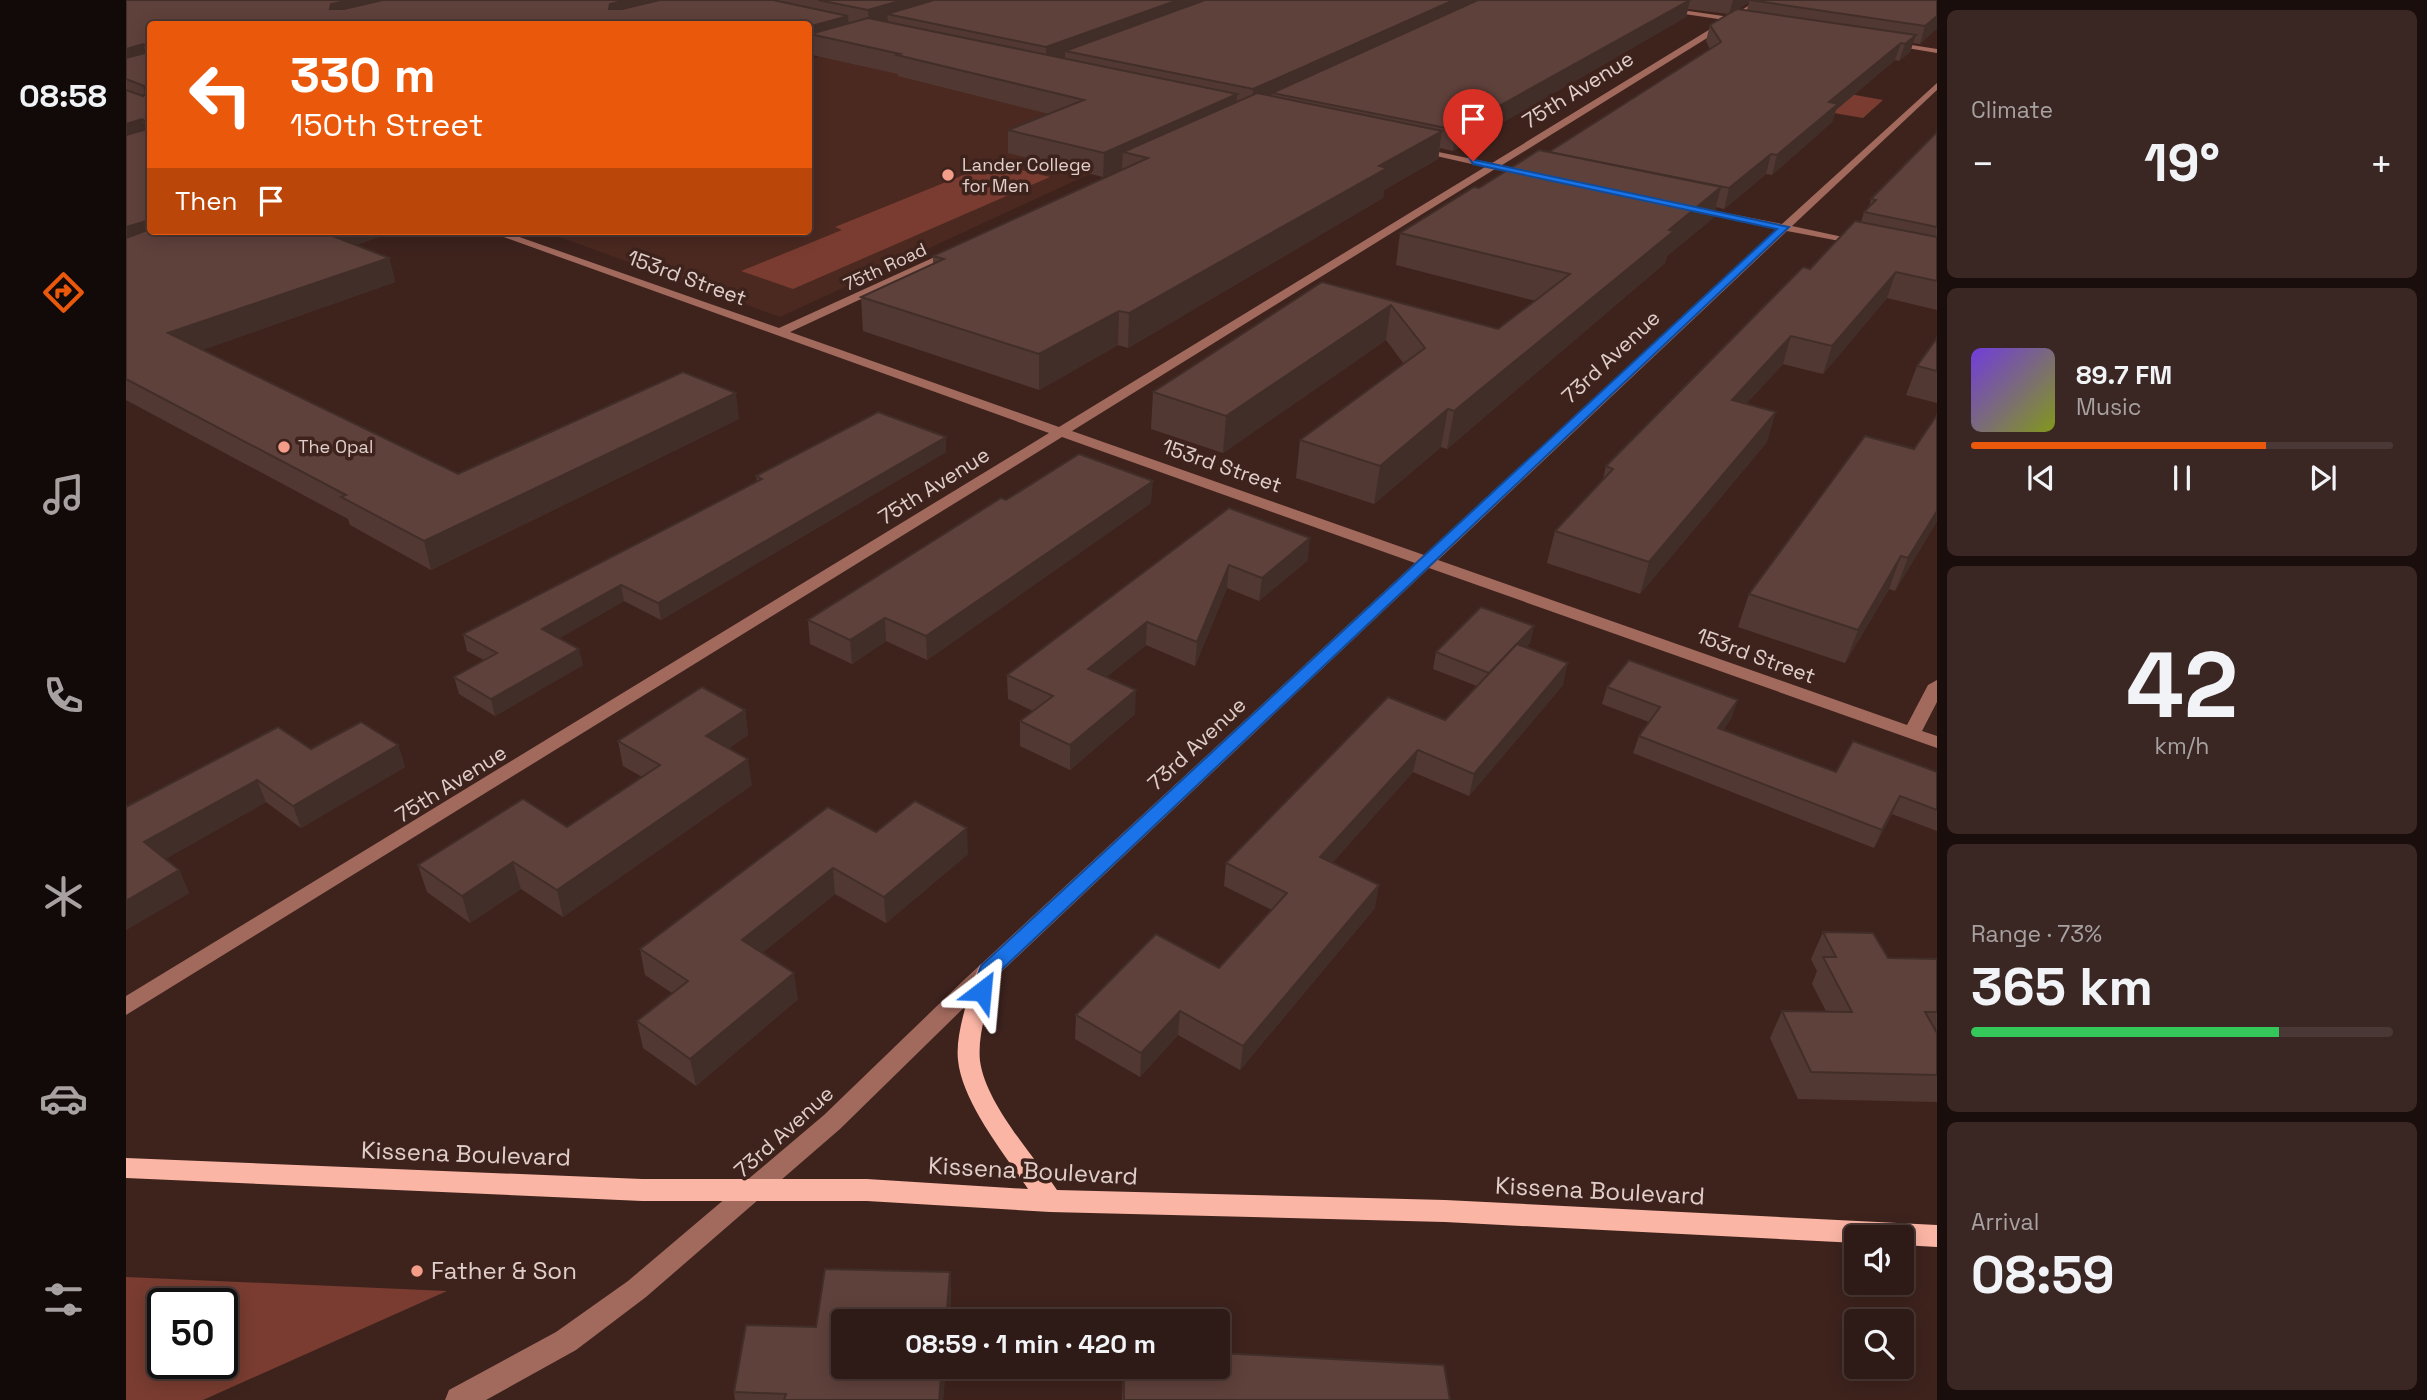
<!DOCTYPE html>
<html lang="en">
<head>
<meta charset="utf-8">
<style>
	:root { --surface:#2e1a16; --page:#3a2723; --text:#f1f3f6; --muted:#a7a1a1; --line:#493835; --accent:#ea580c }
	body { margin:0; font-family:"Space Grotesk",sans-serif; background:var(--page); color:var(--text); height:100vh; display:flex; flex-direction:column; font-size:26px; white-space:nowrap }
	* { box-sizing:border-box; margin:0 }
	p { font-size:23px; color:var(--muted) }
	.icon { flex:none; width:38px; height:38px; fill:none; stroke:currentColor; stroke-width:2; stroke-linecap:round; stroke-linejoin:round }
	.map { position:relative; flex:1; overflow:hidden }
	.drawer { display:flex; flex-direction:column; gap:10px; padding:10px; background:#190e0c; width:490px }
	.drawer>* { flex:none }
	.guide { position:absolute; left:21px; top:21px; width:665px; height:214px; border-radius:7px; box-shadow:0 4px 18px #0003,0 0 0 2px var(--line); background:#ea580c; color:#fff; overflow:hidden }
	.buttons { position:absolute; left:1718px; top:1225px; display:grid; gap:14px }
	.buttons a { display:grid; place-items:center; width:70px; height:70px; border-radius:7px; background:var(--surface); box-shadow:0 4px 18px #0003,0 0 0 2px var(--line); font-size:35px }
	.speed { position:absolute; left:21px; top:1288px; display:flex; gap:14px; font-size:35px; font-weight:700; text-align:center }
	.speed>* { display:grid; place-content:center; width:91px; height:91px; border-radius:50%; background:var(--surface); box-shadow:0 4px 18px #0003,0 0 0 2px var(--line); line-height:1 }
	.speed .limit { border:4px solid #111; border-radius:10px; background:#fff; color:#111 }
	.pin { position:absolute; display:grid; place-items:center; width:60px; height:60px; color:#fff; margin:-72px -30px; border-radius:50% 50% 50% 0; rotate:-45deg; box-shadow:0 0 7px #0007 }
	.pin .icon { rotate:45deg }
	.me { position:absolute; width:77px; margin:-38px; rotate:29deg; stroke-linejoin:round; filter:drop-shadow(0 0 5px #0008) }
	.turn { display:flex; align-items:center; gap:24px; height:147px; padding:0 28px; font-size:32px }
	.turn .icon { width:91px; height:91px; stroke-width:2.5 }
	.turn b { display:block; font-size:49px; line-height:60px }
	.then { display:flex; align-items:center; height:66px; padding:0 28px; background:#0003; gap:14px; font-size:26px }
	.big { font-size:52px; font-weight:800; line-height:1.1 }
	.drawer .tile { flex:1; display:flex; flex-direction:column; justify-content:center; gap:10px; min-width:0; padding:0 24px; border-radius:10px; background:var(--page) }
	.drawer .dial { align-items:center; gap:0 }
	.dial b { font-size:91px; line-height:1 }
	.song { display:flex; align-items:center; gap:21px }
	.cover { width:84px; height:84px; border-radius:10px; background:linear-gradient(135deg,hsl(260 70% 55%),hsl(70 70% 35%)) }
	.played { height:7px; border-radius:4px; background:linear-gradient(90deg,var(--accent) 70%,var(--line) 70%) }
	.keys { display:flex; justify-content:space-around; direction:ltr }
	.heat { display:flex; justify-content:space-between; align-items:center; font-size:38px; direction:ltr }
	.charge { height:10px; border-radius:5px; background:linear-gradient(90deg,#34c759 73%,var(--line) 0) }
	.trip { position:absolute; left:705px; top:1309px; width:399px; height:70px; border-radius:7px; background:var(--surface); box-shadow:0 4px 18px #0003,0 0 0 2px var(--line); font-weight:800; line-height:70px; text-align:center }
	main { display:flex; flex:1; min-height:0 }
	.tab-bar { display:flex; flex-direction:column; width:126px; justify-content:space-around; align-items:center; background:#120a09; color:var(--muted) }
	.tab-bar .icon { width:49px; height:49px }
	.tab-bar .current { color:var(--accent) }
	.tab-bar b { font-size:32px; color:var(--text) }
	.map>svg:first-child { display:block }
	.built { fill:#4b2921 }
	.green { fill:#7a3c30; fill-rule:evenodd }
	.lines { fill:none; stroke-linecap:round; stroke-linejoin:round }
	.minor { fill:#a2695d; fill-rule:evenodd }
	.major { fill:#fbb5a5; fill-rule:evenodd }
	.wall { fill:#523833; fill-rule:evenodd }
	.shaded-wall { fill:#422e29 }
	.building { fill:#5f413b; stroke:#422e29; stroke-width:2 }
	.route { fill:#1a73e8; stroke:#114b97; stroke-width:2 }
	.poi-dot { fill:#f49e8a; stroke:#3e231d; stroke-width:2.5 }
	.labels { text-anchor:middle; stroke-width:7; stroke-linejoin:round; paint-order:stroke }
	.far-poi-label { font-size:18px; fill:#e0ceca; stroke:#3e231d; text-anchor:start }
	.far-street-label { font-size:18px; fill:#e0ceca; stroke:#3e231d }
	.street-label { font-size:21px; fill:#e0ceca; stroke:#3e231d }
	.near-street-label { font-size:24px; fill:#e0ceca; stroke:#3e231d }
	.near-poi-label { font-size:24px; fill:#e0ceca; stroke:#3e231d; text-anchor:start }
</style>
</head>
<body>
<main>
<nav class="tab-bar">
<b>08:58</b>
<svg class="icon current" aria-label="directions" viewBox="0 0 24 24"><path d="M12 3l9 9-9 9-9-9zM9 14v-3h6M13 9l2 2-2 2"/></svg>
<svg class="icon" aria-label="music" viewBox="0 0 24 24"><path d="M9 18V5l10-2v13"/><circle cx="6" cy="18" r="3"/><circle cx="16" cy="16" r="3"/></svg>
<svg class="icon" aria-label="phone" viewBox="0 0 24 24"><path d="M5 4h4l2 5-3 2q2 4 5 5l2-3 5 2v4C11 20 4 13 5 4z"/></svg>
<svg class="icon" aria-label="climate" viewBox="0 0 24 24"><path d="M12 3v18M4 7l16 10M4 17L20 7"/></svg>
<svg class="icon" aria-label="car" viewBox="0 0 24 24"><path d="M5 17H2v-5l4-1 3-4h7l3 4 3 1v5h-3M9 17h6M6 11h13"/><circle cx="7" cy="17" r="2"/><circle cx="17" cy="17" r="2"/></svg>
<svg class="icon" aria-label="filters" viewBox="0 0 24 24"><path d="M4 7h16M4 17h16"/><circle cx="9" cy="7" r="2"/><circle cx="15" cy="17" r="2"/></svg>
</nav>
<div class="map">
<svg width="1811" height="1400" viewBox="0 0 1811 1400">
	<rect width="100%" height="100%" fill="#3e231d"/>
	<path class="built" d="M743 41 1085 118 654 317 417 231H682L683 60Z"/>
	<g class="green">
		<path d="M1657 82 1757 100 1737 118 1632 100Z"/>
		<path d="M867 163 924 177 667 289 615 271 716 230 709 227Z"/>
		<path d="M0 1277 321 1291 77 1400H0ZM37 1304H96V1363H37Z"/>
	</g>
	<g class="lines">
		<g class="minor">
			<path d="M1632 0H1641L1612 18 1613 22H1607L1376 165V169H1369L946 431 1298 555 1651 229 1564 210V206L1656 224 1811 83V90L1666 226 1740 242V246L1661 231 1312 560 1781 725 1802 685 1811 680V702L1796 731 1811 736V748L1303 568 856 990 714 1129 520 1297 450 1350 360 1400H319L323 1390 430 1332 502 1281 698 1115 840 978 1289 563 936 437 0 1015V996L923 433 361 231H376L653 328 824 250H832V254L664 332 933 427 1359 167 1288 151V147L1366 163 1599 20 1538 11 1535 7 1604 17Z"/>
			<path d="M1760 41 1811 49V53L1763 45Z"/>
		</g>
		<path class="major" d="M862 963 870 965 873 971C864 999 851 1031 854 1061 860 1104 907 1155 931 1190L1319 1200 1811 1225V1247L1776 1245V1237H1731V1243L1319 1222 924 1212 741 1201H516L0 1178V1158L516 1179H741L902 1189C879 1155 836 1102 832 1060 830 1041 836 1020 841 1001 845 989 848 976 854 965Z"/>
	</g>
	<g class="wall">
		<path d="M0 0H1811V28L1794 44 1787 43 1784 52 1773 61 1769 60 1710 110 1706 122 1646 175 1640 174 1598 209 1590 207 1587 218 1541 256 1539 263 1321 449 1315 447 1248 504 1170 478 1174 440 1278 364 1260 340 1097 453 1025 429 1027 392 1196 282 1372 329 1410 301 1270 265 1274 233 1353 188 1423 152 1584 49 1580 41 1584 25 1602 14 1562 9 1560 17 1327 151 1314 148 1312 159 1258 190 1257 198 1002 348 992 345 913 390 737 331 735 297 807 264V256L996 170V168L977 177 882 153V130L923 114 772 76V74L686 55 685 44 682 45V24H24V231H271L229 245 263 258 269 282 76 350 332 474 613 419 305 570 224 525 222 519 0 400ZM1623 2 1621 10 1612 9Z"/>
		<path d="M1811 132V310L1761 298 1697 374 1657 364 1620 404 1641 442 1514 594 1421 563 1429 531 1477 479 1480 466 1684 269 1735 222 1738 212 1743 208 1745 199Z"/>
		<path d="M1811 338V403L1780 395 1791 366Z"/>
		<path d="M1811 415V521L1769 591 1763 589 1719 663 1612 627 1623 594 1788 449Z"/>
		<path d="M820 452 535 620 498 601 433 638 457 665 369 716 333 694 328 677 358 660 341 651 337 634 631 482 630 476Z"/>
		<path d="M880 500 1025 503 801 660 760 641 726 664 684 644 682 620Z"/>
		<path d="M1103 508 1182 560 1133 601 1101 588 1069 666 1020 645 980 677 1009 714 944 770 894 746V721L907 711 882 699 881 675Z"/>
		<path d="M1408 626 1404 643 1400 647 1437 685 1343 796 1287 772 1206 863 1249 908 1114 1070 1052 1035 1014 1077 949 1039 950 1015 1093 968 1146 910 1098 886 1100 863 1319 720 1351 686 1307 669 1310 652Z"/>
		<path d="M1481 687 1606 717 1597 730 1710 772H1811V831L1766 814 1748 848 1507 753 1513 736 1523 722 1476 704Z"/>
		<path d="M619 710 622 735 603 748 626 785 437 917 395 889 344 923 301 892 292 865 441 827 516 777 497 766 492 741Z"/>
		<path d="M272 745 279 767 175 828 140 802 39 859 53 870 63 893 0 930V807L185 749Z"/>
		<path d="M750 832 842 854 760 923 709 894 636 953 672 999 570 1086 517 1048 511 1021 546 993 519 975 514 949Z"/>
		<path d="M1697 932 1762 958 1811 959V1102L1672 1099 1644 1038 1656 1011H1700L1686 984 1691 971 1685 959Z"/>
		<path d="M699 1269 824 1272 825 1299 823 1321H718V1367H820L817 1400H609L608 1392 620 1325 690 1327Z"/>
		<path d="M997 1367H1092L1324 1400H996Z"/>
	</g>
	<g class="shaded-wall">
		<path d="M225 0H301L209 24 204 9 205 4Z"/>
		<path d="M501 0H568L486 21 483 9 484 4Z"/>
		<path d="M777 0H834L761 14 762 22 743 27 742 10Z"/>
		<path d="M1052 0H1097L939 51V58L920 65V47Z"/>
		<path d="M1328 0H1363L1146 93 1145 99 1126 108 1127 89Z"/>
		<path d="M1564 0 1560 17 1327 151 1330 130Z"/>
		<path d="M1607 0H1627H1624L1623 2 1603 14Z"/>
		<path d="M722 16 723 33 684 34 685 44 682 45V27Z"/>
		<path d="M1811 16V28L1794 44 1799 26Z"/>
		<path d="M1790 35 1784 52 1773 61 1779 44Z"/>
		<path d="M1775 43 1769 60 1710 110 1706 122 1646 175 1651 155 1703 102Z"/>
		<path d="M17 44 23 62 0 69V49Z"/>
		<path d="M1111 94 1110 116 997 152 996 168 977 177 978 153Z"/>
		<path d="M16 119 23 139 0 147V124Z"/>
		<path d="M1316 131 1312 159 1258 190 1257 198 1002 348 1003 313 1253 166Z"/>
		<path d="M1645 154 1640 174 1598 209 1603 188Z"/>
		<path d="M1595 187 1587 218 1541 256 1539 263 1321 449 1328 411 1543 230Z"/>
		<path d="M24 220V231L0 253V227Z"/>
		<path d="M194 231H271L200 254Z"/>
		<path d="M263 258 269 282 51 359 42 333Z"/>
		<path d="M1770 272 1761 298 1697 374 1706 346Z"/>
		<path d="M1265 305 1260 340 1097 453 1100 416Z"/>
		<path d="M993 311 992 345 913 390V354Z"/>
		<path d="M1665 336 1657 364 1597 429 1606 400Z"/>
		<path d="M610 393 613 419 305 570 298 541Z"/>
		<path d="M1322 409 1315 447 1248 504 1254 466Z"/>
		<path d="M1650 412 1641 442 1514 594 1523 562Z"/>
		<path d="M820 437V452L535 620 532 603Z"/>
		<path d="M1027 481 1025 503 801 660 800 636Z"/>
		<path d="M1811 511V521L1769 591 1782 558Z"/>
		<path d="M1184 538 1182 560 1133 601 1136 578Z"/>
		<path d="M1775 556 1763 589 1719 663 1732 630Z"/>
		<path d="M1103 565 1101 588 1069 666 1071 642Z"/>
		<path d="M495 585 498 601 420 646 416 629Z"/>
		<path d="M759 618 760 641 726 664 724 640Z"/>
		<path d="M1021 622 1020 645 961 693 962 669Z"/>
		<path d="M1408 626 1404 643 1362 691 1365 674Z"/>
		<path d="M453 649 457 665 369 716 365 699Z"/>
		<path d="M1442 663 1437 685 1343 796 1348 774Z"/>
		<path d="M1010 690 1009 714 944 770V745Z"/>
		<path d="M1612 700 1606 717 1586 745 1592 728Z"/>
		<path d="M619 710 622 735 584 761 580 736Z"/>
		<path d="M272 745 279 767 175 828 167 806Z"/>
		<path d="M1292 750 1287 772 1191 880 1194 857Z"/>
		<path d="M622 759 626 785 437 917 431 890Z"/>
		<path d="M131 780 140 802 29 865 18 842Z"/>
		<path d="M1774 796 1766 814 1748 848 1756 830Z"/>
		<path d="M841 828 842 854 760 923 758 897Z"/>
		<path d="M387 862 395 889 344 923 336 896Z"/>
		<path d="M707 868 709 894 620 966 616 940Z"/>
		<path d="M53 870 63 893 0 930V901Z"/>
		<path d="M1253 885 1249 908 1114 1070 1117 1046Z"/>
		<path d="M668 973 672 999 570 1086 564 1059Z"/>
		<path d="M1054 1011 1052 1035 1014 1077 1015 1053Z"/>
		<path d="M824 1272 825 1299 823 1321H820Z"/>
		<path d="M816 1367H820L817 1400H813Z"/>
	</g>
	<g class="building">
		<path d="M0 0H225L205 4 204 9H218L257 0H501L484 4 483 9H496L534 0H647L722 16 682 27V24H24V220L0 227V135L18 130 20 122 16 119 0 124V90L17 96 20 93 18 86 0 79V58L19 53 21 47 17 44 0 49Z"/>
		<path d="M692 0H777L742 10Z"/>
		<path d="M808 0H1052L920 47 761 14Z"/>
		<path d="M1079 0H1328L1127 89 939 51Z"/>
		<path d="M1352 0H1564L1330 130 1146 93Z"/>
		<path d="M1624 0H1811V16L1799 26Z"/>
		<path d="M1611 9 1790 35 1779 44 1775 43 1703 102 1712 104 1651 155 1645 154 1603 188 1423 152 1595 42 1584 25Z"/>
		<path d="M742 18 1111 94 978 153 882 130 958 100 771 55 774 54 684 34Z"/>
		<path d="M1131 93 1316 131 1253 166 1261 168 1003 313 993 311 913 354 735 297 818 259 807 256 1022 158 997 152Z"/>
		<path d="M1811 132V227L1738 212 1750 200 1745 199Z"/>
		<path d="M1413 150 1595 187 1543 230 1548 231 1328 411 1322 409 1254 466 1174 440 1299 348 1265 305 1100 416 1027 392 1196 282 1372 329 1444 274 1274 233 1348 187 1353 188Z"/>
		<path d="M1729 221 1811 237V281L1770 272 1706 346 1665 336 1606 400 1650 412 1523 562 1429 531 1487 469 1480 466 1677 267 1684 269Z"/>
		<path d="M24 229V231H194L263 258 42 333 332 474 557 372 610 393 298 541 215 497 220 495 0 379V238Z"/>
		<path d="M1811 338V371L1791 366Z"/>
		<path d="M752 412 820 437 532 603 495 585 416 629 453 649 365 699 328 677 371 653 337 634 636 479 630 476Z"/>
		<path d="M1811 415V511L1782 558 1775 556 1732 630 1623 594 1739 436 1788 449Z"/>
		<path d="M953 454 1027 481 800 636 759 618 724 640 682 620 875 498 880 500Z"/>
		<path d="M1103 508 1184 538 1136 578 1103 565 1071 642 1021 622 962 669 1010 690 944 745 894 721 927 696 881 675Z"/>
		<path d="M1355 607 1408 626 1363 673 1310 652Z"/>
		<path d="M1391 644 1442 663 1348 774 1292 750 1194 857 1253 885 1117 1046 1054 1011 1015 1053 950 1015 1030 934 1093 968 1161 893 1100 863 1262 697 1319 720Z"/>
		<path d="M1503 660 1612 700 1592 728 1710 772 1727 741 1811 772V810L1774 796 1756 830 1513 736 1534 707 1481 687Z"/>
		<path d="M576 687 619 710 580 736 622 759 431 890 387 862 336 896 292 865 397 799 441 827 534 765 492 741Z"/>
		<path d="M235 722 272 745 167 806 131 780 18 842 53 870 0 901V807L152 727 185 749Z"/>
		<path d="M789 801 841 828 758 897 707 868 616 940 668 973 564 1059 511 1021 562 981 514 949 702 807 750 832Z"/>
		<path d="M1697 932 1747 933 1762 958 1811 959V1012H1799L1811 1033V1075L1685 1072 1656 1011 1726 1012 1697 957H1710Z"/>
		<path d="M699 1269 824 1272 820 1321H718V1367H816L813 1400H658L660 1394 608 1392 620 1325 690 1327Z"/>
		<path d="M1092 1353 1318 1365 1324 1400H998V1367H1092Z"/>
	</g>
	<path class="route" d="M1344 159 1663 227 871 974 863 996H849L846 991 855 966 1651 229 1347 164Z"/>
	<g class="poi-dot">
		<circle cx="822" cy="175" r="7"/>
		<circle cx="158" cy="447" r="7"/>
		<circle cx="291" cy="1271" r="7"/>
	</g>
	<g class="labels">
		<g class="far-poi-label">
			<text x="836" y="171">Lander College<tspan x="836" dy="21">for Men</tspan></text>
			<text x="172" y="453">The Opal</text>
		</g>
		<g class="far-street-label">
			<text transform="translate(759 267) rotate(-25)" y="6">75th Road</text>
		</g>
		<g class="street-label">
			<text transform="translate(1452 90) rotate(-32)" y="7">75th Avenue</text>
			<text transform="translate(561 278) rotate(20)" y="7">153rd Street</text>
			<text transform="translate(1485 357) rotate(-43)" y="7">73rd Avenue</text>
			<text transform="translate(1096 466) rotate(19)" y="7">153rd Street</text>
			<text transform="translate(808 486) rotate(-32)" y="7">75th Avenue</text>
			<text transform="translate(1630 656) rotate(20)" y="7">153rd Street</text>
			<text transform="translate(1071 744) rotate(-43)" y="7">73rd Avenue</text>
			<text transform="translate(325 784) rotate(-32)" y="7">75th Avenue</text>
			<text transform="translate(658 1132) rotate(-42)" y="7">73rd Avenue</text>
		</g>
		<g class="near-street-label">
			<text transform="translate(340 1154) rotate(2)" y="8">Kissena Boulevard</text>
			<text transform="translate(907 1171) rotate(3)" y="8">Kissena Boulevard</text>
			<text transform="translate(1474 1191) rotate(3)" y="8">Kissena Boulevard</text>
		</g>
		<g class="near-poi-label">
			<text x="305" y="1279">Father &amp; Son</text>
		</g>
	</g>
</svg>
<div class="buttons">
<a><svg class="icon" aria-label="sound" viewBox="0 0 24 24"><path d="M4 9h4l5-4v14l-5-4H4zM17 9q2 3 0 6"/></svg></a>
<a><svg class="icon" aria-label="search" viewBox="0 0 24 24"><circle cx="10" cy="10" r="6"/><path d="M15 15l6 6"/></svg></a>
</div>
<div class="speed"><div class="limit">50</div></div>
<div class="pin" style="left:1347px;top:161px;background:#d93025"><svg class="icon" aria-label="arrive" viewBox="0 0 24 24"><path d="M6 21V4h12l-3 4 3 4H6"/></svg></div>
<svg class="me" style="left:856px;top:991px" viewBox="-20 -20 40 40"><path d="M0-17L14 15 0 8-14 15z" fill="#1a73e8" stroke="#fff" stroke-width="4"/></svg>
<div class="trip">08:59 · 1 min · 420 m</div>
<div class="guide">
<div class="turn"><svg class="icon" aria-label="left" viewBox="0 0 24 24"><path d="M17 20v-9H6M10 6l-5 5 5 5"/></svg><div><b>330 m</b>150th Street</div></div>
<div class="then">Then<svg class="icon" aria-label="arrive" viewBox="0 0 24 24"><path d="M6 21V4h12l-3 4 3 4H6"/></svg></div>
</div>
</div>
<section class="drawer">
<div class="tile"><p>Climate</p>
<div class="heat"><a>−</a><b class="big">19°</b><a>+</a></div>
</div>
<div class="tile">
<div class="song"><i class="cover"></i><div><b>89.7 FM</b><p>Music</p></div></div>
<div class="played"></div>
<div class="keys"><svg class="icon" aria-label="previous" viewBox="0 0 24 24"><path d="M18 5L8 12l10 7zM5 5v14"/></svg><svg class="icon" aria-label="pause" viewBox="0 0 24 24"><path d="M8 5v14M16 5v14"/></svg><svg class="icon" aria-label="next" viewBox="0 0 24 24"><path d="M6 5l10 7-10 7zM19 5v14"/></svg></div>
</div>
<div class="tile dial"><b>42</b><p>km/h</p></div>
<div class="tile"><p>Range · 73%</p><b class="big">365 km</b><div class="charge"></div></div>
<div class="tile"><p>Arrival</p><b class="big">08:59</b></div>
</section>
</main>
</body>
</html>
